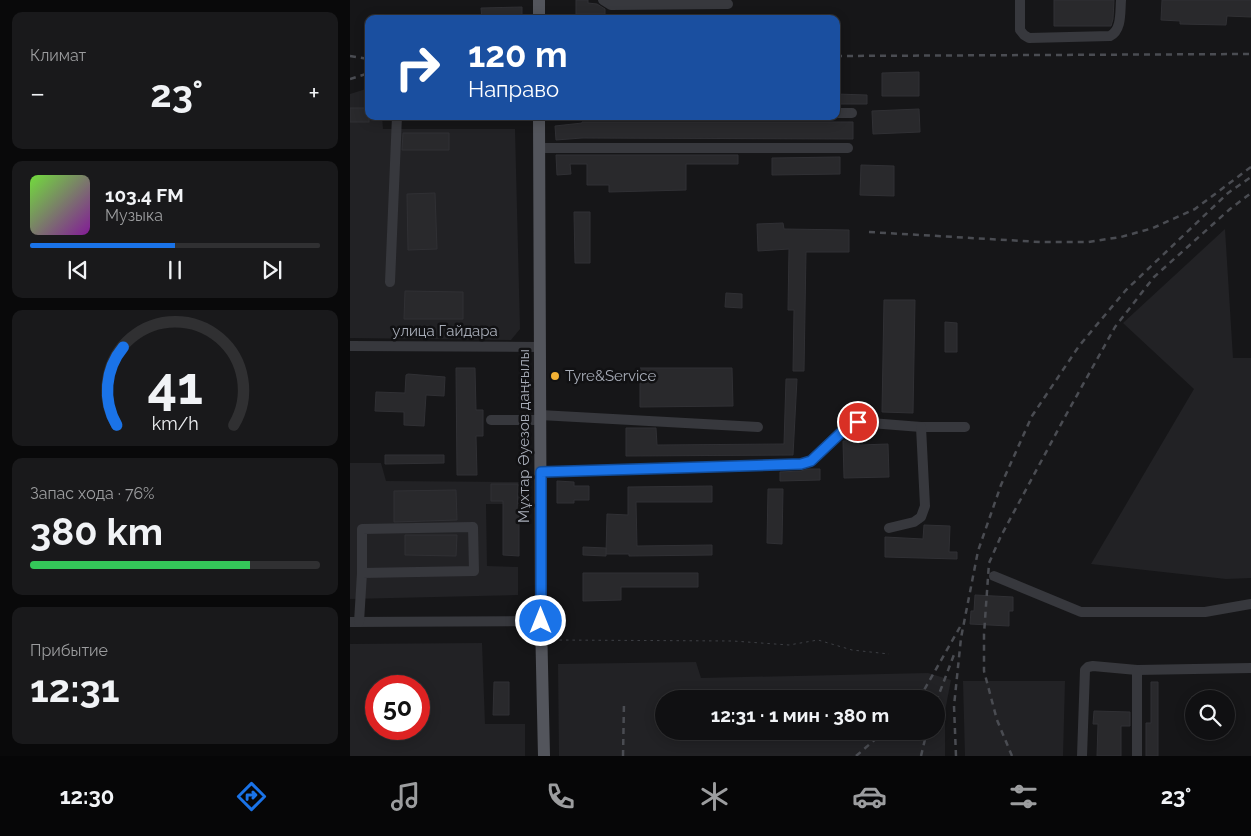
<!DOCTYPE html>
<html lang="ru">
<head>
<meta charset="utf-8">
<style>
	:root { --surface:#101012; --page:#19191b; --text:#f1f3f6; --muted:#9c9d9f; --line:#303032; --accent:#1a73e8 }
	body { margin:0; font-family:Raleway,sans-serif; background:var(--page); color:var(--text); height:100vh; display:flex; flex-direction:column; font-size:19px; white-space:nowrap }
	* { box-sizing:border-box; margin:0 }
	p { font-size:16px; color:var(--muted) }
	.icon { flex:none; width:28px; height:28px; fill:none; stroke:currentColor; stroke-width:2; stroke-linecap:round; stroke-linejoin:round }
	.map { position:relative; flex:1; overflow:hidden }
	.panel { display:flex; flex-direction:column; gap:12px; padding:12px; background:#09090a; width:350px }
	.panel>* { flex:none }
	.top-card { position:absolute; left:15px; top:15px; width:475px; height:105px; border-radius:10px; box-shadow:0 2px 12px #0003,0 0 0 1px var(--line); background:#1a4fa0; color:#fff; overflow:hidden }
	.controls { position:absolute; left:835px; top:690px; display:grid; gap:10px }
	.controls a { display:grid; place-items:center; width:50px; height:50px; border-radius:50%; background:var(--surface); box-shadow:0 2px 12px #0003,0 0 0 1px var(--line); font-size:25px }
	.speed { position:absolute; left:15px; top:675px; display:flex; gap:10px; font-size:25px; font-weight:700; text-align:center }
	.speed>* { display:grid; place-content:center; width:65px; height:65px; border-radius:50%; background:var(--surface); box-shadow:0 2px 12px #0003,0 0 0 1px var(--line); line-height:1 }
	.speed .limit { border:8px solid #d22; background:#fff; color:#111 }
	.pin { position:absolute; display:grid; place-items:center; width:42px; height:42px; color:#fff; margin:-21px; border:2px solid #fff; border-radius:50%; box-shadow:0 1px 5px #0007 }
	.me { position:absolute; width:55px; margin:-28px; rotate:0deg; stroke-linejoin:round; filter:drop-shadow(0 0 4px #0008) }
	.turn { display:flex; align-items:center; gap:18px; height:105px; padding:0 20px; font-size:22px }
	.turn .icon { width:65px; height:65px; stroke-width:2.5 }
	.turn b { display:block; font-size:35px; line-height:42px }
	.big { font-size:38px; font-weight:700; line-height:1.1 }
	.panel .tile { flex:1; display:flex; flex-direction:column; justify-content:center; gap:8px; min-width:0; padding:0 18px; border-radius:10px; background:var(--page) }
	.panel .dial { align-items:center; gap:0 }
	.dial svg { height:130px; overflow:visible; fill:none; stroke:var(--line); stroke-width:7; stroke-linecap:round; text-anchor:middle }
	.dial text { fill:var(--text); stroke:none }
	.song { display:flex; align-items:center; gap:15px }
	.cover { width:60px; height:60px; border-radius:8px; background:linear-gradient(135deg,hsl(100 70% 55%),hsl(290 70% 35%)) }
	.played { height:5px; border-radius:2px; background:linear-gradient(90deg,var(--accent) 50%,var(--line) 50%) }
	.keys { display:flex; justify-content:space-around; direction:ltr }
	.heat { display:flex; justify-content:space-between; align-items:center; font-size:28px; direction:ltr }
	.charge { height:8px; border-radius:4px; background:linear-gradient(90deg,#34c759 76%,var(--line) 0) }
	.trip { position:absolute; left:305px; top:690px; width:290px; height:50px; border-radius:25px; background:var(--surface); box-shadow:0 2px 12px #0003,0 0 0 1px var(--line); font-weight:700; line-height:50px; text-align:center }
	.tabs { display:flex; height:80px; justify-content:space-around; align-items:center; background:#060607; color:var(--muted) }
	.tabs .icon { width:35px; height:35px }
	.tabs .selected { color:var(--accent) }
	.tabs b { font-size:22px; color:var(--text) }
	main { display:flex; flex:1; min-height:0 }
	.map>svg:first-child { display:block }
	.built { fill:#222225; fill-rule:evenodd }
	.building { fill:#29292c; stroke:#303034 }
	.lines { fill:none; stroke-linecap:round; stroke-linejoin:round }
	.path { stroke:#3d3f44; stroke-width:1; stroke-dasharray:2.5 4; stroke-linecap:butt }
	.minor { stroke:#37383d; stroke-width:10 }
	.major { stroke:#53555c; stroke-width:12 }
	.rail { stroke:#4a4c52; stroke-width:2.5; stroke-dasharray:6 5; stroke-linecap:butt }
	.route-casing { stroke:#114b97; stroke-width:12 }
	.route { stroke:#1a73e8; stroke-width:9 }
	.poi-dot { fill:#f2b134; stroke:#111113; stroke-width:2 }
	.labels { text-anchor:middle; stroke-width:5; stroke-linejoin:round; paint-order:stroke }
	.street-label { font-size:15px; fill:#a8adb8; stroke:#111113 }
	.poi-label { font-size:15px; fill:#a8adb8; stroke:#111113; text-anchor:start }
</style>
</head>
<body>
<main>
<section class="panel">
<div class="tile"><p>Климат</p>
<div class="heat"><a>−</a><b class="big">23°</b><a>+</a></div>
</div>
<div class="tile">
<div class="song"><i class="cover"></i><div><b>103.4 FM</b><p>Музыка</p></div></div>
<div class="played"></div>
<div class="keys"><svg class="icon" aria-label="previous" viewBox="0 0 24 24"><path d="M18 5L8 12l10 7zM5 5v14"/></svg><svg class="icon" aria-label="pause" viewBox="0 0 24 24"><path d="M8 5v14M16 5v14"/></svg><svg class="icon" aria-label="next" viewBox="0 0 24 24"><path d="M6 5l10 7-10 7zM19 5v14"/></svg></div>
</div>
<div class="tile dial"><svg viewBox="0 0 100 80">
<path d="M14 69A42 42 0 1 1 86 69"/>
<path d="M14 69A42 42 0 0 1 18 21" stroke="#1a73e8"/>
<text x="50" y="56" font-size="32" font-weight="700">41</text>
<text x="50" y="72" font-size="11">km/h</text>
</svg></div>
<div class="tile"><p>Запас хода · 76%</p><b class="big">380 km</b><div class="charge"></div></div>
<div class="tile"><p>Прибытие</p><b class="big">12:31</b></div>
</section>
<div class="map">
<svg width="901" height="756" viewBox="0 0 901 756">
	<rect width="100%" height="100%" fill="#161618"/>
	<g class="built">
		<path d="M19 88V116H32L33 129H165L170 329 161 340 0 338V94Z"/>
		<path d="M875 229 883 358H901V578L876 579 741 564 844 389 773 323Z"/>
		<path d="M0 463H31L36 481 170 482 171 504H136L137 566 168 567V595L0 599Z"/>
		<path d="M132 643 135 724H175V756H0V644ZM69 686V729H26V686Z"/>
		<path d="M346 662 351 678 578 673 601 680 595 711V756H209L208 664ZM314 699H586V731H314Z"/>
		<path d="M613 681H715L713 756H615Z"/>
	</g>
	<g class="building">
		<path d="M226 0H238V3L247 4 255 9V14H226Z"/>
		<path d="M704 0H764L763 19 761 26H704Z"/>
		<path d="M812 0H901V17L877 16 876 25 830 24V21L811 20Z"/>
		<path d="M172 7V19H160V17L132 18 131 8Z"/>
		<path d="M569 72V96H532V73Z"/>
		<path d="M486 94 517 95V104H486Z"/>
		<rect x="0" y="108" width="19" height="14"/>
		<path d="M569 109 570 132 523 134 522 111Z"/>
		<path d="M232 122H503V139L232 138 206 140 205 126 232 123Z"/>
		<path d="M53 133H99V150H52Z"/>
		<path d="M206 155H388V164H336V190L259 192V185H237V164H220L221 174 207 175Z"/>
		<path d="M490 157V174L422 175V158Z"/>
		<path d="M511 165 544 166V196L510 195Z"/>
		<path d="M85 193 87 249 58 250 57 194Z"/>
		<path d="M224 212H240V263H225Z"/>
		<path d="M433 223 434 229 499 230V252H456L454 371H443L444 310H438L439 249 408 251 407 224Z"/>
		<path d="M55 291 113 292V319H54Z"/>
		<path d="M376 293 392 294V308L375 307Z"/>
		<path d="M534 300H565L563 413 532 412Z"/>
		<path d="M595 322 607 323V352H595Z"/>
		<path d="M106 368H125L126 410H133V436H126L127 475H107Z"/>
		<path d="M290 368H382L383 406 290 407Z"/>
		<path d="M58 374 95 377 94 396 76 395 74 426 54 425V412L25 411 26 392 55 393 56 375Z"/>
		<path d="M436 379H447L443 455 276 456V428H306L307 445 434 444Z"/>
		<path d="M509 440V445L538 444 539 477 494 478 493 441Z"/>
		<path d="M35 455H94V463L35 464Z"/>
		<path d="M458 469H470V480L430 481V472L451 471Z"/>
		<path d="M207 481 224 482V486H239V500H224V503H207Z"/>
		<path d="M141 484H168L167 514H169V556L153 555V501H141Z"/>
		<path d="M362 486V502H286L287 546 362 545V555L279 556V554H256L257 514 278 515V487Z"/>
		<path d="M418 489H433L432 544 417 543Z"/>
		<path d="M106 490 107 520 44 522V491Z"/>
		<path d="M574 525 600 526 599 552H607V559L535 557V537L573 539Z"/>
		<path d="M55 535H107L106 556 55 555Z"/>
		<path d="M233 547 256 548V556L233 555Z"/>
		<path d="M233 573H348V587H271V600L233 601Z"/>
		<path d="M625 595 663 597V611H659V626L620 624 621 611H624Z"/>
		<path d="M144 682H159V715H143Z"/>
		<path d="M801 682H808V756H796V723H801Z"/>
		<path d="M744 711 780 712V726H771V756H747L748 724H743Z"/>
	</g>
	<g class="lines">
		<path class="path" d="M203 640 383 641 439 645 468 640 502 650 539 654"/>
		<g class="minor">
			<path d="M253 0 261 5 378 4"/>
			<path d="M670 0V30L674 35 679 38 760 36C772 30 770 12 771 0"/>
			<path d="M486 113H502"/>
			<path d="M189 148H498"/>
			<path d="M40 282 47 116"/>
			<path d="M0 346 189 347"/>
			<path d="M190 415 408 427"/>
			<path d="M141 420H190"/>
			<path d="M191 472 451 464 461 461 498 426 508 422 571 427H615"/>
			<path d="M539 528 564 522 571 517 575 506 571 427"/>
			<path d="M644 576 731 612H855L901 604"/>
			<path d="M0 622 191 621"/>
			<path d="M9 622 12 573 124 571 123 527 12 529V573"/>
			<path d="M732 756 735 670 738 667 743 666 787 670 901 668"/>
			<path d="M787 756V670"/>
		</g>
		<g class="major">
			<path d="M189 19V0"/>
			<path d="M189 116 191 621 194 756"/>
		</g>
		<g class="rail">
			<path d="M0 56 19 59"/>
			<path d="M486 56 901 54"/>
			<path d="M0 79 19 73"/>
			<path d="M519 232 690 242H738L771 237 803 228 845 209 901 167"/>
			<path d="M569 699 610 627"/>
			<path d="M586 702 605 652"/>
			<path d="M273 756 274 702"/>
			<path d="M506 756 535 731"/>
			<path d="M571 756 577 731"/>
			<path d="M606 756 604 706 611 638 628 551 651 485 682 416 729 346 776 290 878 193 901 177"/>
			<path d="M662 756 647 720 634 671V634L639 563 651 536 716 415 765 327 804 277 880 209 901 193"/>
		</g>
	</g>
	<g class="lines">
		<defs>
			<path id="route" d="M191 621V472L451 464 461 461 498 426 508 422"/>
		</defs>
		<use href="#route" class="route-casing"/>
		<use href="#route" class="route"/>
	</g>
	<circle class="poi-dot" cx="205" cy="376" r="5"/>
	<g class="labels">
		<g class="street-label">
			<text x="95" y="336">улица Гайдара</text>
			<text transform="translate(174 436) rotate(-90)" y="5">Мұхтар Әуезов даңғылы</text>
		</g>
		<g class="poi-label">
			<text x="215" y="381">Tyre&amp;Service</text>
		</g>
	</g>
</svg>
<div class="controls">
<a><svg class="icon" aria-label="search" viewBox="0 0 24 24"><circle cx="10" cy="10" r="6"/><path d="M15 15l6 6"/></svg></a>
</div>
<div class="speed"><div class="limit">50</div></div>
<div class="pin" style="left:508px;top:422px;background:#d93025"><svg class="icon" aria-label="arrive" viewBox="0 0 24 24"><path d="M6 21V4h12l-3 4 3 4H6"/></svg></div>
<svg class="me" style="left:191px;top:621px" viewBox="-20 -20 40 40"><circle r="17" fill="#1a73e8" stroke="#fff" stroke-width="3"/><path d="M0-11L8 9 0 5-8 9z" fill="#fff"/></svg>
<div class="trip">12:31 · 1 мин · 380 m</div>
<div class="top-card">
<div class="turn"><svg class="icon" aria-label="right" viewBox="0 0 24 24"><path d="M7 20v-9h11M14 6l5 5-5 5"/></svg><div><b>120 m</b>Направо</div></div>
</div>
</div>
</main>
<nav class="tabs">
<b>12:30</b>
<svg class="icon selected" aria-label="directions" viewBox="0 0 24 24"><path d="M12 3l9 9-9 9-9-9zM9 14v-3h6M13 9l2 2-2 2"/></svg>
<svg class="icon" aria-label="music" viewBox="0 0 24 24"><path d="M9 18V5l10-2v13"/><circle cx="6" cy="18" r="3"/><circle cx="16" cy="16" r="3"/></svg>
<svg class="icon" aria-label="phone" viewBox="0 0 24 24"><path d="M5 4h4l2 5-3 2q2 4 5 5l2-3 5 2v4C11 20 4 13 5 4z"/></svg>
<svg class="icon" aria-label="climate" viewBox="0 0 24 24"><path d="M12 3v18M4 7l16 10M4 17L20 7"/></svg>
<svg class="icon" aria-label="car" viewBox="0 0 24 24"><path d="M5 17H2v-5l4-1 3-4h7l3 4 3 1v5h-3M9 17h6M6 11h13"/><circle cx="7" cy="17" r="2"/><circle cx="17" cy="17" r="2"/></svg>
<svg class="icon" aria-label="filters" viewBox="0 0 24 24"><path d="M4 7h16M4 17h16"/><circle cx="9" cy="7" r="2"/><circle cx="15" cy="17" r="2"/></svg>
<b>23°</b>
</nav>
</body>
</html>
